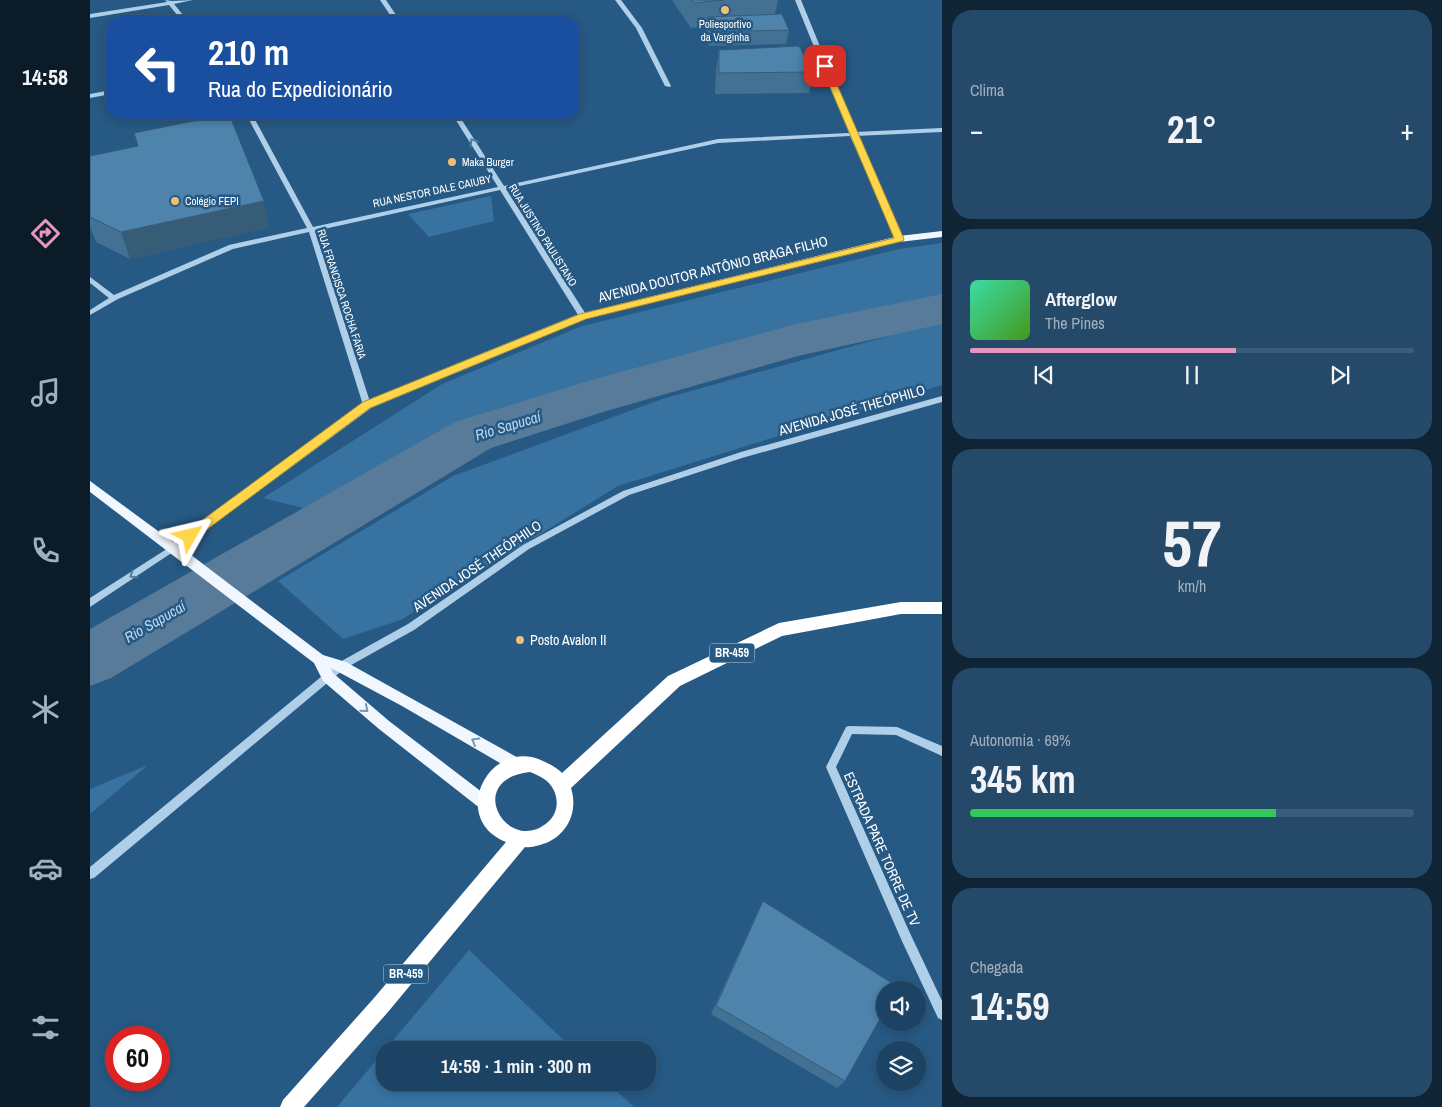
<!DOCTYPE html>
<html lang="pt">
<head>
<meta charset="utf-8">
<style>
	:root { --surface:#1c4363; --page:#254a69; --text:#f1f3f6; --muted:#a0b0be; --line:#3a5c78; --accent:#e797bd }
	body { margin:0; font-family:"Archivo Narrow",sans-serif; background:var(--page); color:var(--text); height:100vh; display:flex; flex-direction:column; font-size:19px; white-space:nowrap }
	* { box-sizing:border-box; margin:0 }
	p { font-size:16px; color:var(--muted) }
	.icon { flex:none; width:28px; height:28px; fill:none; stroke:currentColor; stroke-width:2; stroke-linecap:round; stroke-linejoin:round }
	.map { position:relative; flex:1; overflow:hidden }
	.sheet { display:flex; flex-direction:column; gap:10px; padding:10px; background:#0f2536; width:500px }
	.sheet>* { flex:none }
	.top-card { position:absolute; left:15px; top:15px; width:475px; height:105px; border-radius:20px; box-shadow:0 2px 8px #0003,0 0 0 1px var(--line); background:#1a4fa0; color:#fff; overflow:hidden }
	.tools { position:absolute; left:786px; top:981px; display:grid; gap:10px }
	.tools a { display:grid; place-items:center; width:50px; height:50px; border-radius:50%; background:var(--surface); box-shadow:0 2px 8px #0003,0 0 0 1px var(--line); font-size:25px }
	.speed { position:absolute; left:15px; top:1026px; display:flex; gap:10px; font-size:25px; font-weight:700; text-align:center }
	.speed>* { display:grid; place-content:center; width:65px; height:65px; border-radius:50%; background:var(--surface); box-shadow:0 2px 8px #0003,0 0 0 1px var(--line); line-height:1 }
	.speed .limit { border:8px solid #d22; background:#fff; color:#111 }
	.pin { position:absolute; display:grid; place-items:center; width:42px; height:42px; color:#fff; margin:-21px; border-radius:10px; box-shadow:0 2px 8px #0006 }
	.me { position:absolute; width:55px; margin:-28px; rotate:53deg; stroke-linejoin:round; filter:drop-shadow(0 0 4px #0008) }
	.turn { display:flex; align-items:center; gap:18px; height:105px; padding:0 20px; font-size:22px }
	.turn .icon { width:65px; height:65px; stroke-width:2.5 }
	.turn b { display:block; font-size:35px; line-height:42px }
	.big { font-size:38px; font-weight:700; line-height:1.1 }
	.sheet .tile { flex:1; display:flex; flex-direction:column; justify-content:center; gap:8px; min-width:0; padding:0 18px; border-radius:20px; background:var(--page) }
	.sheet .dial { align-items:center; gap:0 }
	.dial b { font-size:65px; line-height:1 }
	.song { display:flex; align-items:center; gap:15px }
	.cover { width:60px; height:60px; border-radius:8px; background:linear-gradient(135deg,hsl(160 70% 55%),hsl(100 70% 35%)) }
	.played { height:5px; border-radius:2px; background:linear-gradient(90deg,var(--accent) 60%,var(--line) 60%) }
	.keys { display:flex; justify-content:space-around; direction:ltr }
	.heat { display:flex; justify-content:space-between; align-items:center; font-size:28px; direction:ltr }
	.charge { height:8px; border-radius:4px; background:linear-gradient(90deg,#34c759 69%,var(--line) 0) }
	.trip { position:absolute; left:286px; top:1041px; width:280px; height:50px; border-radius:20px; background:var(--surface); box-shadow:0 2px 8px #0003,0 0 0 1px var(--line); font-weight:700; line-height:50px; text-align:center }
	main { display:flex; flex:1; min-height:0 }
	.menu { display:flex; flex-direction:column; width:90px; justify-content:space-around; align-items:center; background:#0b1b28; color:var(--muted) }
	.menu .icon { width:35px; height:35px }
	.menu .selected { color:var(--accent) }
	.menu b { font-size:22px; color:var(--text) }
	.map>svg:first-child { display:block }
	.green { fill:#3772a0 }
	.lines { fill:none; stroke-linecap:round; stroke-linejoin:round }
	.river { fill:#577b99; fill-rule:evenodd }
	.minor { fill:#afcfe8; fill-rule:evenodd }
	.major { fill:#f1f7fe; fill-rule:evenodd }
	.highway { fill:#fff; fill-rule:evenodd }
	.wall { fill:#437194 }
	.shaded-wall { fill:#375c78 }
	.building { fill:#4e83ac; stroke:#375c78 }
	.oneway { stroke:#4f7ca2 }
	.oneway2 { stroke:#7798b5 }
	.route { fill:#ffd54a; stroke:#a68a30 }
	.poi-dot { fill:#f1bf74; stroke:#265984; stroke-width:2 }
	.labels { text-anchor:middle; stroke-width:5; stroke-linejoin:round; paint-order:stroke }
	.far-poi-label { font-size:11px; fill:#fff; stroke:#265984; text-anchor:start }
	.far-street-label { font-size:11px; fill:#fff; stroke:#265984 }
	.shield { fill:#265984; stroke:#becdda; stroke-width:1 }
	.shield-label { font-size:12px; font-weight:bold; fill:#fff }
	.street-label { font-size:14px; fill:#fff; stroke:#265984 }
	.poi-label { font-size:14px; fill:#fff; stroke:#265984; text-anchor:start }
	.water-label { font-size:15px; font-style:italic; fill:#bbd8ef; stroke:#265984 }
</style>
</head>
<body>
<main>
<nav class="menu">
<b>14:58</b>
<svg class="icon selected" aria-label="directions" viewBox="0 0 24 24"><path d="M12 3l9 9-9 9-9-9zM9 14v-3h6M13 9l2 2-2 2"/></svg>
<svg class="icon" aria-label="music" viewBox="0 0 24 24"><path d="M9 18V5l10-2v13"/><circle cx="6" cy="18" r="3"/><circle cx="16" cy="16" r="3"/></svg>
<svg class="icon" aria-label="phone" viewBox="0 0 24 24"><path d="M5 4h4l2 5-3 2q2 4 5 5l2-3 5 2v4C11 20 4 13 5 4z"/></svg>
<svg class="icon" aria-label="climate" viewBox="0 0 24 24"><path d="M12 3v18M4 7l16 10M4 17L20 7"/></svg>
<svg class="icon" aria-label="car" viewBox="0 0 24 24"><path d="M5 17H2v-5l4-1 3-4h7l3 4 3 1v5h-3M9 17h6M6 11h13"/><circle cx="7" cy="17" r="2"/><circle cx="17" cy="17" r="2"/></svg>
<svg class="icon" aria-label="filters" viewBox="0 0 24 24"><path d="M4 7h16M4 17h16"/><circle cx="9" cy="7" r="2"/><circle cx="15" cy="17" r="2"/></svg>
</nav>
<div class="map">
<svg width="852" height="1107" viewBox="0 0 852 1107">
	<rect width="100%" height="100%" fill="#265984"/>
	<g class="green">
		<path d="M401 196 404 221 339 237 318 214Z"/>
		<path d="M852 243V302L708 334 374 427 225 511 173 498 352 384 492 326 809 249Z"/>
		<path d="M852 321V385L528 486 311 620 253 639 188 581 363 476 572 399Z"/>
		<path d="M58 765 0 814V789Z"/>
		<path d="M379 950 484 1050H295V1082L518 1083 544 1107H247Z"/>
	</g>
	<g class="lines">
		<path class="river" d="M852 294V324L708 356 513 412 401 448 21 678 0 686V629L365 422 498 381 706 324Z"/>
		<g class="minor">
			<path d="M75 0 82 1 103 0 84 4 98 21H92L79 5 0 18V14L77 2Z"/>
			<path d="M290 0H296L310 21H304Z"/>
			<path d="M525 0H531L552 28 581 86 580 87 575 86 546 28Z"/>
			<path d="M705 0H711L765 132 852 128V132L766 136 812 239 811 241H809L806 239 760 136 628 143 416 189 497 316 493 318H490L410 190 225 231 281 405 277 408 273 405 219 232 143 249 28 299 0 315V310L19 298 0 283V277L24 295 139 245 217 228 156 114H162L223 227 408 187 362 114H368L414 186 628 139 759 133Z"/>
			<path d="M21 90V94L0 98V94Z"/>
			<path d="M852 396V402L652 458 539 495 439 549 324 630 254 669 4 878 0 879V867L248 663 318 624 433 545 533 491 651 452Z"/>
			<path d="M83 545 86 546 87 548 86 550 0 607V598Z"/>
			<path d="M759 726 807 727 852 746V756L806 735 762 734 746 767 819 931 852 1001V1020L848 1018 811 939 736 767 756 727Z"/>
		</g>
		<path class="major" d="M852 231V237L809 242 496 319 281 408 92 548 233 655 256 662 432 760 434 765 432 770 427 772 422 770 312 706 241 668 243 673 299 721 401 799 403 804 401 809 396 811 391 809 289 729 233 681 224 663 0 492V481L83 542 273 402 489 314 809 236Z"/>
		<path class="highway" d="M811 602H852V614H811L692 636 590 686 481 788C489 813 476 838 450 845 445 846 440 848 435 847L298 1012 214 1107H190L193 1100 284 998 416 842C358 819 399 736 453 761 461 765 466 767 472 773L578 676 689 623ZM440 772C445 774 450 776 454 779 468 788 472 810 458 822 418 857 372 779 440 772Z"/>
	</g>
	<g class="wall">
		<path d="M582 0H688L685 14 699 30 696 44 619 46 615 31 616 27 601 28Z"/>
		<path d="M629 50 723 72 719 93 625 94 626 71Z"/>
		<path d="M0 156 180 227 40 259 6 242 0 227Z"/>
		<path d="M673 901 755 1081 747 1088 621 1014 668 911Z"/>
	</g>
	<path class="shaded-wall" d="M174 201 180 227 40 259 31 232Z"/>
	<g class="building">
		<path d="M602 0H634L604 3Z"/>
		<path d="M692 14 699 30 621 32 617 17Z"/>
		<path d="M709 46 723 72 629 73V50Z"/>
		<path d="M139 114 174 201 31 232 0 217V156L48 146 44 133Z"/>
		<path d="M673 901 808 987 806 990H795V1010L755 1081 626 1006Z"/>
	</g>
	<defs><path id="oneway-chevron" d="M-2-3.5L2.5 0L-2 3.5" fill="none" stroke-width="1.6" stroke-linecap="round" stroke-linejoin="round" transform="scale(1.25)"/></defs>
	<g class="oneway">
		<use href="#oneway-chevron" transform="translate(383 142) rotate(-122)"/>
		<use href="#oneway-chevron" transform="translate(43 575) rotate(146)"/>
	</g>
	<g class="oneway2">
		<use href="#oneway-chevron" transform="translate(275 709) rotate(40)"/>
		<use href="#oneway-chevron" transform="translate(385 741) rotate(-150)"/>
	</g>
	<path class="route" d="M735 64 739 66 814 239 813 241 496 319 280 408 104 539H96L94 536 96 532 273 402 490 314 804 238 731 66Z"/>
	<g class="poi-dot">
		<circle cx="635" cy="10" r="5"/>
		<circle cx="362" cy="162" r="5"/>
		<circle cx="85" cy="201" r="5"/>
		<circle cx="430" cy="640" r="5"/>
	</g>
	<g class="labels">
		<g class="far-poi-label">
			<text x="635" y="28" text-anchor="middle">Poliesportivo<tspan x="635" dy="13">da Varginha</tspan></text>
			<text x="372" y="166">Maka Burger</text>
			<text x="95" y="205">Colégio FEPI</text>
		</g>
		<g class="far-street-label">
			<text transform="translate(342 191) rotate(-12)" y="4">RUA NESTOR DALE CAIUBY</text>
			<text transform="translate(453 235) rotate(58)" y="4">RUA JUSTINO PAULISTANO</text>
			<text transform="translate(252 294) rotate(72)" y="4">RUA FRANCISCA ROCHA FARIA</text>
		</g>
		<g class="shield">
			<rect x="619.5" y="643.5" width="45" height="19" rx="4"/>
			<rect x="293.5" y="964.5" width="45" height="19" rx="4"/>
		</g>
		<g class="shield-label">
			<text x="642" y="657">BR-459</text>
			<text x="316" y="978">BR-459</text>
		</g>
		<g class="street-label">
			<text transform="translate(623 269) rotate(-14)" y="5">AVENIDA DOUTOR ANTÔNIO BRAGA FILHO</text>
			<text transform="translate(762 410) rotate(-16)" y="5">AVENIDA JOSÉ THEÓPHILO</text>
			<text transform="translate(387 566) rotate(-34)" y="5">AVENIDA JOSÉ THEÓPHILO</text>
			<text transform="translate(792 849) rotate(66)" y="5">ESTRADA PARE TORRE DE TV</text>
		</g>
		<g class="poi-label">
			<text x="440" y="645">Posto Avalon II</text>
		</g>
		<g class="water-label">
			<text transform="translate(418 426) rotate(-17)" y="5">Rio Sapucaí</text>
			<text transform="translate(65 622) rotate(-30)" y="5">Rio Sapucaí</text>
		</g>
	</g>
</svg>
<div class="tools">
<a><svg class="icon" aria-label="sound" viewBox="0 0 24 24"><path d="M4 9h4l5-4v14l-5-4H4zM17 9q2 3 0 6"/></svg></a>
<a><svg class="icon" aria-label="layers" viewBox="0 0 24 24"><path d="M12 4l9 5-9 5-9-5zM3 14l9 5 9-5"/></svg></a>
</div>
<div class="speed"><div class="limit">60</div></div>
<div class="pin" style="left:735px;top:66px;background:#d93025"><svg class="icon" aria-label="arrive" viewBox="0 0 24 24"><path d="M6 21V4h12l-3 4 3 4H6"/></svg></div>
<svg class="me" style="left:100px;top:536px" viewBox="-20 -20 40 40"><path d="M0-17L14 15 0 8-14 15z" fill="#ffd54a" stroke="#fff" stroke-width="4"/></svg>
<div class="trip">14:59 · 1 min · 300 m</div>
<div class="top-card">
<div class="turn"><svg class="icon" aria-label="left" viewBox="0 0 24 24"><path d="M17 20v-9H6M10 6l-5 5 5 5"/></svg><div><b>210 m</b>Rua do Expedicionário</div></div>
</div>
</div>
<section class="sheet">
<div class="tile"><p>Clima</p>
<div class="heat"><a>−</a><b class="big">21°</b><a>+</a></div>
</div>
<div class="tile">
<div class="song"><i class="cover"></i><div><b>Afterglow</b><p>The Pines</p></div></div>
<div class="played"></div>
<div class="keys"><svg class="icon" aria-label="previous" viewBox="0 0 24 24"><path d="M18 5L8 12l10 7zM5 5v14"/></svg><svg class="icon" aria-label="pause" viewBox="0 0 24 24"><path d="M8 5v14M16 5v14"/></svg><svg class="icon" aria-label="next" viewBox="0 0 24 24"><path d="M6 5l10 7-10 7zM19 5v14"/></svg></div>
</div>
<div class="tile dial"><b>57</b><p>km/h</p></div>
<div class="tile"><p>Autonomia · 69%</p><b class="big">345 km</b><div class="charge"></div></div>
<div class="tile"><p>Chegada</p><b class="big">14:59</b></div>
</section>
</main>
</body>
</html>
